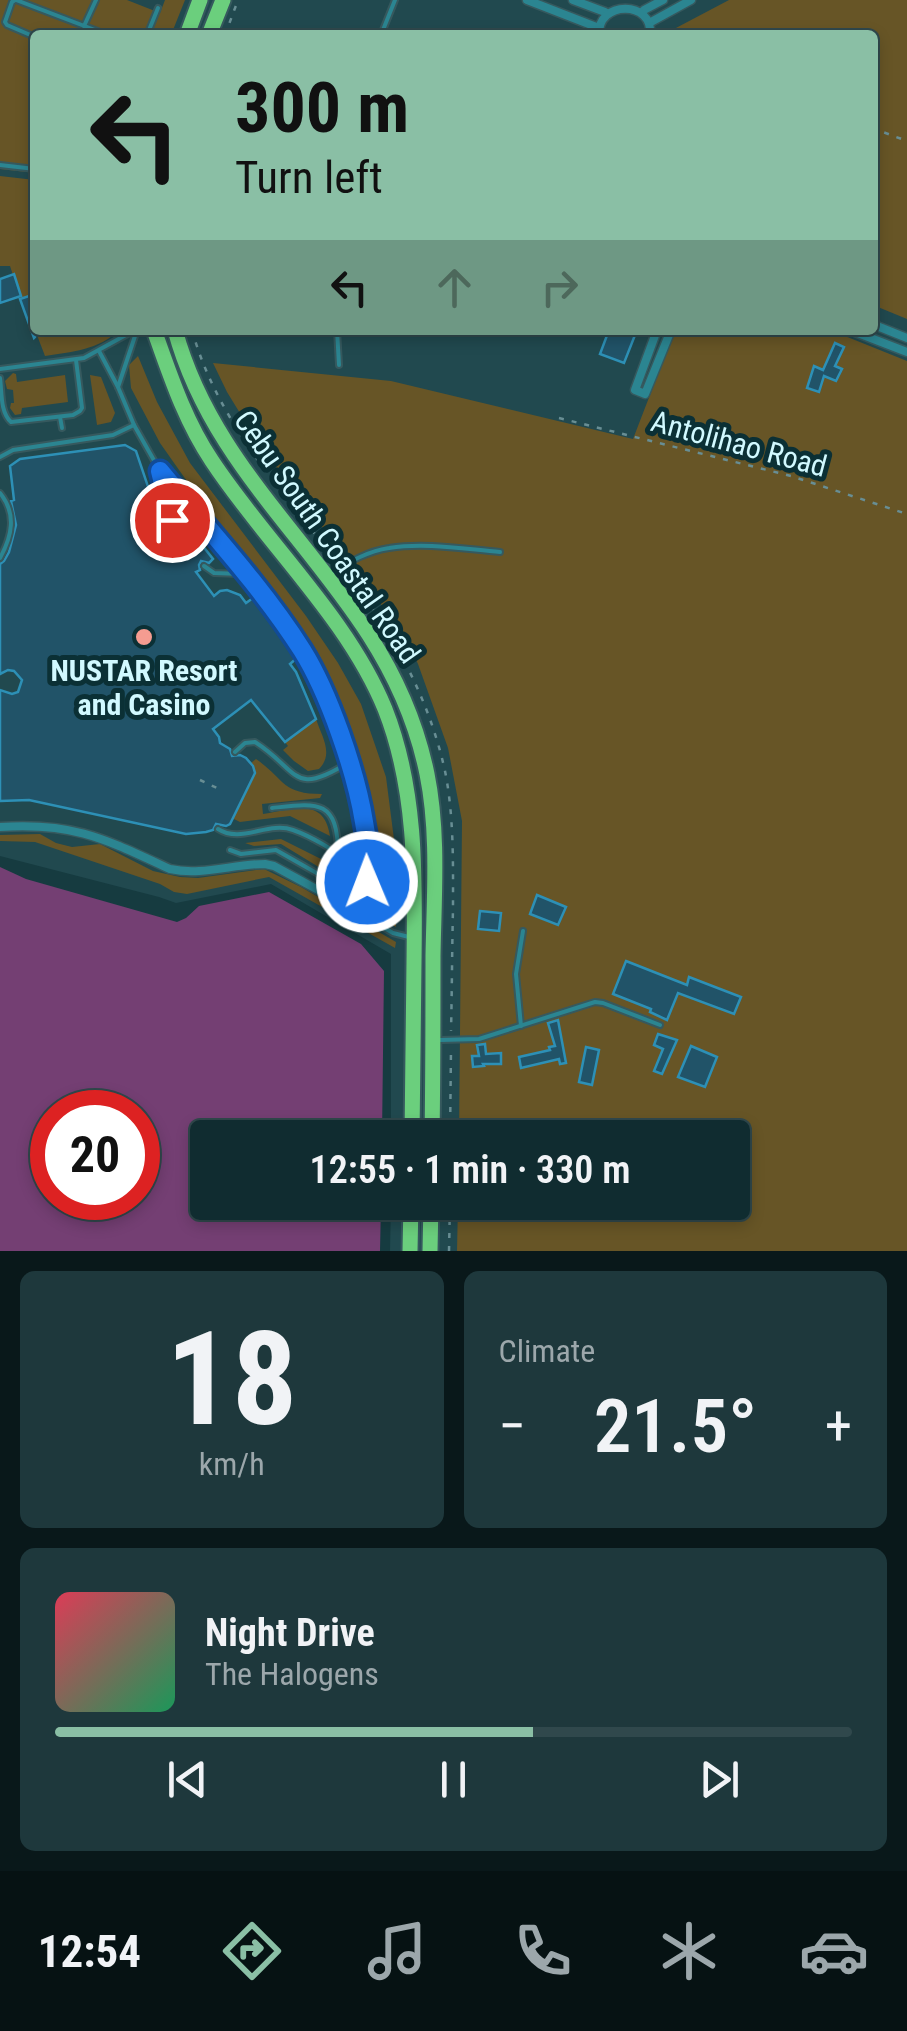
<!DOCTYPE html>
<html lang="en">
<head>
<meta charset="utf-8">
<style>
	:root { --surface:#102c30; --page:#1e383c; --text:#f1f3f6; --muted:#9ca7ab; --line:#30484c; --accent:#8abfa5 }
	body { margin:0; font-family:"Roboto Condensed",sans-serif; background:var(--page); color:var(--text); height:100vh; display:flex; flex-direction:column; font-size:38px; white-space:nowrap }
	* { box-sizing:border-box; margin:0 }
	p { font-size:32px; color:var(--muted) }
	.icon { flex:none; width:55px; height:55px; fill:none; stroke:currentColor; stroke-width:2; stroke-linecap:round; stroke-linejoin:round }
	.map { position:relative; height:1251px; overflow:hidden }
	.panel { display:flex; flex-direction:column; gap:20px; padding:20px; background:#09181a; flex:1 }
	.panel>* { flex:none }
	.guide { position:absolute; left:30px; top:30px; width:848px; height:305px; border-radius:10px; box-shadow:0 5px 15px #0003,0 0 0 2px var(--line); background:#8abfa5; color:#111; overflow:hidden }
	.speed { position:absolute; left:30px; top:1090px; display:flex; gap:20px; font-size:50px; font-weight:700; text-align:center }
	.speed>* { display:grid; place-content:center; width:130px; height:130px; border-radius:50%; background:var(--surface); box-shadow:0 5px 15px #0003,0 0 0 2px var(--line); line-height:1 }
	.speed .limit { border:15px solid #d22; background:#fff; color:#111 }
	.pin { position:absolute; display:grid; place-items:center; width:85px; height:85px; color:#fff; margin:-42px; border:5px solid #fff; border-radius:50%; box-shadow:0 2px 10px #0007 }
	.me { position:absolute; width:110px; margin:-55px; rotate:359deg; stroke-linejoin:round; filter:drop-shadow(0 0 8px #0008) }
	.turn { display:flex; align-items:center; gap:35px; height:210px; padding:0 40px; font-size:45px }
	.turn .icon { width:130px; height:130px; stroke-width:2.5 }
	.turn b { display:block; font-size:70px; line-height:85px }
	.lanes { display:flex; align-items:center; height:95px; padding:0 40px; background:#0003; justify-content:center; gap:50px; direction:ltr }
	.lanes .off { opacity:.35 }
	.big { font-size:75px; font-weight:600; line-height:1.1 }
	.panel .widget { flex:1; display:flex; flex-direction:column; justify-content:center; gap:15px; min-width:0; padding:0 35px; border-radius:15px; background:var(--page) }
	.panel .dial { align-items:center; gap:0 }
	.dial b { font-size:130px; line-height:1 }
	.song { display:flex; align-items:center; gap:30px }
	.cover { width:120px; height:120px; border-radius:15px; background:linear-gradient(135deg,hsl(350 70% 55%),hsl(150 70% 35%)) }
	.played { height:10px; border-radius:5px; background:linear-gradient(90deg,var(--accent) 60%,var(--line) 60%) }
	.keys { display:flex; justify-content:space-around; direction:ltr }
	.heat { display:flex; justify-content:space-between; align-items:center; font-size:55px; direction:ltr }
	.panel .tiles { flex:1; display:grid; gap:20px; grid-template-columns:1fr 1fr }
	.widget:last-child { grid-column:span 2 }
	.trip { position:absolute; left:190px; top:1120px; width:560px; height:100px; border-radius:10px; background:var(--surface); box-shadow:0 5px 15px #0003,0 0 0 2px var(--line); font-weight:600; line-height:100px; text-align:center }
	.tabs { display:flex; height:160px; justify-content:space-around; align-items:center; background:#061213; color:var(--muted) }
	.tabs .icon { width:70px; height:70px }
	.tabs .selected { color:var(--accent) }
	.tabs b { font-size:45px; color:var(--text) }
	.map>svg:first-child { display:block }
	.built { fill:#21494f; fill-rule:evenodd }
	.green { fill:#675526 }
	.water { fill:#743f73; fill-rule:evenodd }
	.building { fill:#215368; stroke:#2d90b6; stroke-width:2.5 }
	.lines { fill:none; stroke-linecap:round; stroke-linejoin:round }
	.lane-casing { stroke:#36595e; stroke-width:8 }
	.street-casing { stroke:#36595e; stroke-width:11 }
	.highway-casing { stroke:#36595e; stroke-width:19 }
	.path { stroke:#688e94; stroke-width:2.5; stroke-dasharray:5 8; stroke-linecap:butt }
	.lane { stroke:#2b8591; stroke-width:4 }
	.street { stroke:#2b8591; stroke-width:8 }
	.highway { stroke:#6bcf7d; stroke-width:15 }
	.route-casing { stroke:#114b97; stroke-width:25 }
	.route { stroke:#1a73e8; stroke-width:18 }
	.poi-dot { fill:#f59c91; stroke:#0b3035; stroke-width:4 }
	.labels { text-anchor:middle; stroke-width:10; stroke-linejoin:round; paint-order:stroke }
	.street-label { font-size:30px; fill:#d1f9ff; stroke:#0b3035 }
	.poi-label { font-size:30px; font-weight:bold; fill:#d1f9ff; stroke:#0b3035 }
</style>
</head>
<body>
<div class="map">
<svg width="907" height="1251" viewBox="0 0 907 1251">
	<rect width="100%" height="100%" fill="#163b40"/>
	<path class="built" d="M0 0H907V1251H390L391 1203 732 1202V1138L391 1137V954L271 884 176 903 159 897 0 856ZM35 35H872V330H35Z"/>
	<g class="green">
		<path d="M0 0H127L160 13 165 0H185L171 35H35V173L0 169Z"/>
		<path d="M729 0H907V319L873 305 872 35H674V29Z"/>
		<path d="M0 176 35 180V329L29 324 10 266H0Z"/>
		<path d="M35 330H119C99 350 71 352 45 356Z"/>
		<path d="M675 330H830L907 361V1251H457L458 1203 732 1202V1138L459 1137 462 821 448 748 418 664 410 647 376 597 262 449 227 392 213 363 391 381 633 439Z"/>
		<path d="M138 356 157 402 190 463 306 616 338 663 361 704 386 777 396 855 392 858 383 857 377 848 366 784 356 745 339 703 294 624 227 538 160 443 131 388 129 365Z"/>
		<path d="M13 373 16 374 17 382 65 375 68 402 22 408 21 414 15 415 10 408 11 403H14L13 390 7 389 5 381Z"/>
		<path d="M90 375 101 377 115 413 111 422 97 425Z"/>
		<path d="M316 719C322 737 334 754 319 769L308 771 294 761 283 750 288 746 285 742Z"/>
		<path d="M256 759C285 779 281 794 322 794L320 798 262 804 263 814C292 810 324 796 330 836L290 816 240 822 232 818 253 777 255 773 251 763Z"/>
		<path d="M40 834 56 843 72 847 100 844 153 871 180 877 198 878 264 869 301 887 396 942 395 948 269 877 187 894 174 892 160 884 35 842 0 841V835Z"/>
		<path d="M281 839 341 869 349 874 351 880 346 881 340 880 281 844 254 846 245 843Z"/>
		<path d="M376 891 395 903 396 927 365 909Z"/>
	</g>
	<path class="water" d="M0 867 26 879 177 922 186 918 199 906 269 892 361 944 384 971 382 1137 208 1138V1202L381 1203 380 1251H0ZM52 1112H138V1198H52Z"/>
	<g class="building">
		<path d="M14 274 21 296 0 303V279Z"/>
		<path d="M35 294V337L34 338 20 299Z"/>
		<path d="M609 330H637L624 363 600 354Z"/>
		<path d="M835 343 844 347 835 366 842 369 836 381 824 376 819 392 807 388 814 366 823 370Z"/>
		<path d="M125 445 136 451 162 528 177 548 181 546H189L190 539 194 535 213 559 209 563 201 561 199 565 200 570 196 572 214 596 220 591 227 590 240 595 246 603 253 598 298 657 290 664 296 672 316 719 285 742 251 700 213 729 219 737 220 743 230 749 232 756 240 755 246 758 253 766 255 773 230 824 226 826 216 824 213 830 206 832 186 834 29 800 0 801V690L12 694 18 692 22 680 14 671 8 670 0 674V564L4 561 9 552 16 525 11 501 14 500 10 466 20 459Z"/>
		<path d="M537 895 566 907 558 925 530 914Z"/>
		<path d="M480 911 501 913 499 931 478 929Z"/>
		<path d="M626 961 687 985 689 977 741 997 734 1014 678 993 667 1020 650 1012 651 1009 613 994Z"/>
		<path d="M558 1020 566 1063 560 1064 559 1059 521 1068 519 1057 550 1050 549 1047 555 1046 548 1023Z"/>
		<path d="M658 1034 677 1040 662 1074 654 1071 663 1049 654 1045Z"/>
		<path d="M485 1044 486 1054 501 1053V1064H483L484 1066 473 1067 472 1056H479L477 1045Z"/>
		<path d="M691 1046 717 1057 705 1087 678 1077Z"/>
		<path d="M586 1047 599 1050 592 1085 579 1082Z"/>
	</g>
	<g class="lines">
		<defs>
			<g id="lane">
				<path d="M15 0 12 2 5 22 7 25 35 37"/>
				<path d="M16 0 108 35"/>
				<path d="M84 26 96 0"/>
				<path d="M147 35 158 8"/>
				<path d="M381 35 395 0"/>
				<path d="M0 165 35 169"/>
				<path d="M337 330 339 365"/>
				<path d="M99 351 118 387 134 425 160 471 285 626C326 685 354 757 365 828 367 843 372 859 369 874 367 886 356 898 350 908"/>
				<path d="M0 369 84 358 135 330"/>
				<path d="M0 378C2 392 0 412 11 422L73 415 80 411 82 408 76 360"/>
				<path d="M118 387 137 330"/>
				<path d="M60 417 62 428"/>
				<path d="M0 457 13 450 113 435 134 425"/>
				<path d="M161 476 172 520 185 542"/>
				<path d="M0 493C17 514 12 536 0 558"/>
				<path d="M204 566 214 573 242 574"/>
				<path d="M331 573C349 562 368 551 389 548 425 542 464 549 500 552"/>
				<path d="M235 752 245 743 255 742C300 771 292 798 349 762"/>
				<path d="M272 808C316 803 338 798 338 854L357 849 367 841"/>
				<path d="M218 829C241 844 268 821 293 830 335 845 367 880 409 894"/>
				<path d="M230 850 241 854 276 850 357 896"/>
				<path d="M321 891 393 933 409 937"/>
				<path d="M521 1026 516 974 523 931"/>
				<path d="M440 1040 479 1039 595 1002 603 1003 660 1025"/>
			</g>
			<g id="street">
				<path d="M527 0 599 28"/>
				<path d="M573 0 605 12"/>
				<path d="M644 10 663 0"/>
				<path d="M651 22 691 0"/>
				<path d="M599 35C597 0 654 0 650 35"/>
				<path d="M872 324 907 338"/>
				<path d="M657 330 635 390 645 394 671 330"/>
				<path d="M850 330 907 352"/>
				<path d="M0 827C74 822 105 839 170 869 202 876 233 864 265 864L274 866 320 891"/>
			</g>
			<g id="highway">
				<path d="M187 35 200 0"/>
				<path d="M209 35 223 0"/>
				<path d="M154 330C170 375 185 421 212 461 266 543 348 618 385 709 417 790 415 878 414 963 413 1021 413 1079 412 1138"/>
				<path d="M175 330C209 455 302 531 369 635 396 677 417 725 427 774 439 833 434 896 433 956 433 1016 433 1077 432 1138"/>
				<path d="M410 1251 411 1202"/>
				<path d="M430 1251 431 1202"/>
			</g>
		</defs>
		<use href="#lane" class="lane-casing"/>
		<use href="#street" class="street-casing"/>
		<use href="#highway" class="highway-casing"/>
		<g class="path">
			<path d="M225 35 238 0"/>
			<path d="M872 128 907 141"/>
			<path d="M192 330C216 418 280 490 336 560"/>
			<path d="M559 418 791 476 907 514"/>
			<path d="M187 560 194 554"/>
			<path d="M348 574C393 633 429 698 445 771 454 816 453 863 453 909 452 949 452 990 451 1031"/>
			<path d="M200 780 219 789"/>
			<path d="M450 1138 451 1049"/>
			<path d="M449 1251 450 1202"/>
		</g>
		<use href="#lane" class="lane"/>
		<use href="#street" class="street"/>
		<use href="#highway" class="highway"/>
	</g>
	<g class="lines">
		<defs>
			<path id="route" d="M172 520 160 471C208 529 262 587 302 650 329 693 356 772 364 822 367 841 373 862 367 882"/>
		</defs>
		<use href="#route" class="route-casing"/>
		<use href="#route" class="route"/>
	</g>
	<circle class="poi-dot" cx="144" cy="637" r="10"/>
	<g class="labels">
		<g class="street-label">
			<text transform="translate(739 444) rotate(15)" y="10">Antolihao Road</text>
			<text transform="translate(327 537) rotate(55)" y="10">Cebu South Coastal Road</text>
		</g>
		<g class="poi-label">
			<text x="144" y="681">NUSTAR Resort<tspan x="144" dy="34">and Casino</tspan></text>
		</g>
	</g>
</svg>
<div class="speed"><div class="limit">20</div></div>
<div class="pin" style="left:172px;top:520px;background:#d93025"><svg class="icon" aria-label="arrive" viewBox="0 0 24 24"><path d="M6 21V4h12l-3 4 3 4H6"/></svg></div>
<svg class="me" style="left:367px;top:882px" viewBox="-20 -20 40 40"><circle r="17" fill="#1a73e8" stroke="#fff" stroke-width="3"/><path d="M0-11L8 9 0 5-8 9z" fill="#fff"/></svg>
<div class="trip">12:55 · 1 min · 330 m</div>
<div class="guide">
<div class="turn"><svg class="icon" aria-label="left" viewBox="0 0 24 24"><path d="M17 20v-9H6M10 6l-5 5 5 5"/></svg><div><b>300 m</b>Turn left</div></div>
<div class="lanes"><svg class="icon" aria-label="left" viewBox="0 0 24 24"><path d="M17 20v-9H6M10 6l-5 5 5 5"/></svg><svg class="icon off" aria-label="ahead" viewBox="0 0 24 24"><path d="M12 20V5M6 11l6-6 6 6"/></svg><svg class="icon off" aria-label="right" viewBox="0 0 24 24"><path d="M7 20v-9h11M14 6l5 5-5 5"/></svg></div>
</div>
</div>
<section class="panel">
<div class="tiles">
<div class="widget dial"><b>18</b><p>km/h</p></div>
<div class="widget"><p>Climate</p>
<div class="heat"><a>−</a><b class="big">21.5°</b><a>+</a></div>
</div>
<div class="widget">
<div class="song"><i class="cover"></i><div><b>Night Drive</b><p>The Halogens</p></div></div>
<div class="played"></div>
<div class="keys"><svg class="icon" aria-label="previous" viewBox="0 0 24 24"><path d="M18 5L8 12l10 7zM5 5v14"/></svg><svg class="icon" aria-label="pause" viewBox="0 0 24 24"><path d="M8 5v14M16 5v14"/></svg><svg class="icon" aria-label="next" viewBox="0 0 24 24"><path d="M6 5l10 7-10 7zM19 5v14"/></svg></div>
</div>
</div>
</section>
<nav class="tabs">
<b>12:54</b>
<svg class="icon selected" aria-label="directions" viewBox="0 0 24 24"><path d="M12 3l9 9-9 9-9-9zM9 14v-3h6M13 9l2 2-2 2"/></svg>
<svg class="icon" aria-label="music" viewBox="0 0 24 24"><path d="M9 18V5l10-2v13"/><circle cx="6" cy="18" r="3"/><circle cx="16" cy="16" r="3"/></svg>
<svg class="icon" aria-label="phone" viewBox="0 0 24 24"><path d="M5 4h4l2 5-3 2q2 4 5 5l2-3 5 2v4C11 20 4 13 5 4z"/></svg>
<svg class="icon" aria-label="climate" viewBox="0 0 24 24"><path d="M12 3v18M4 7l16 10M4 17L20 7"/></svg>
<svg class="icon" aria-label="car" viewBox="0 0 24 24"><path d="M5 17H2v-5l4-1 3-4h7l3 4 3 1v5h-3M9 17h6M6 11h13"/><circle cx="7" cy="17" r="2"/><circle cx="17" cy="17" r="2"/></svg>
</nav>
</body>
</html>
